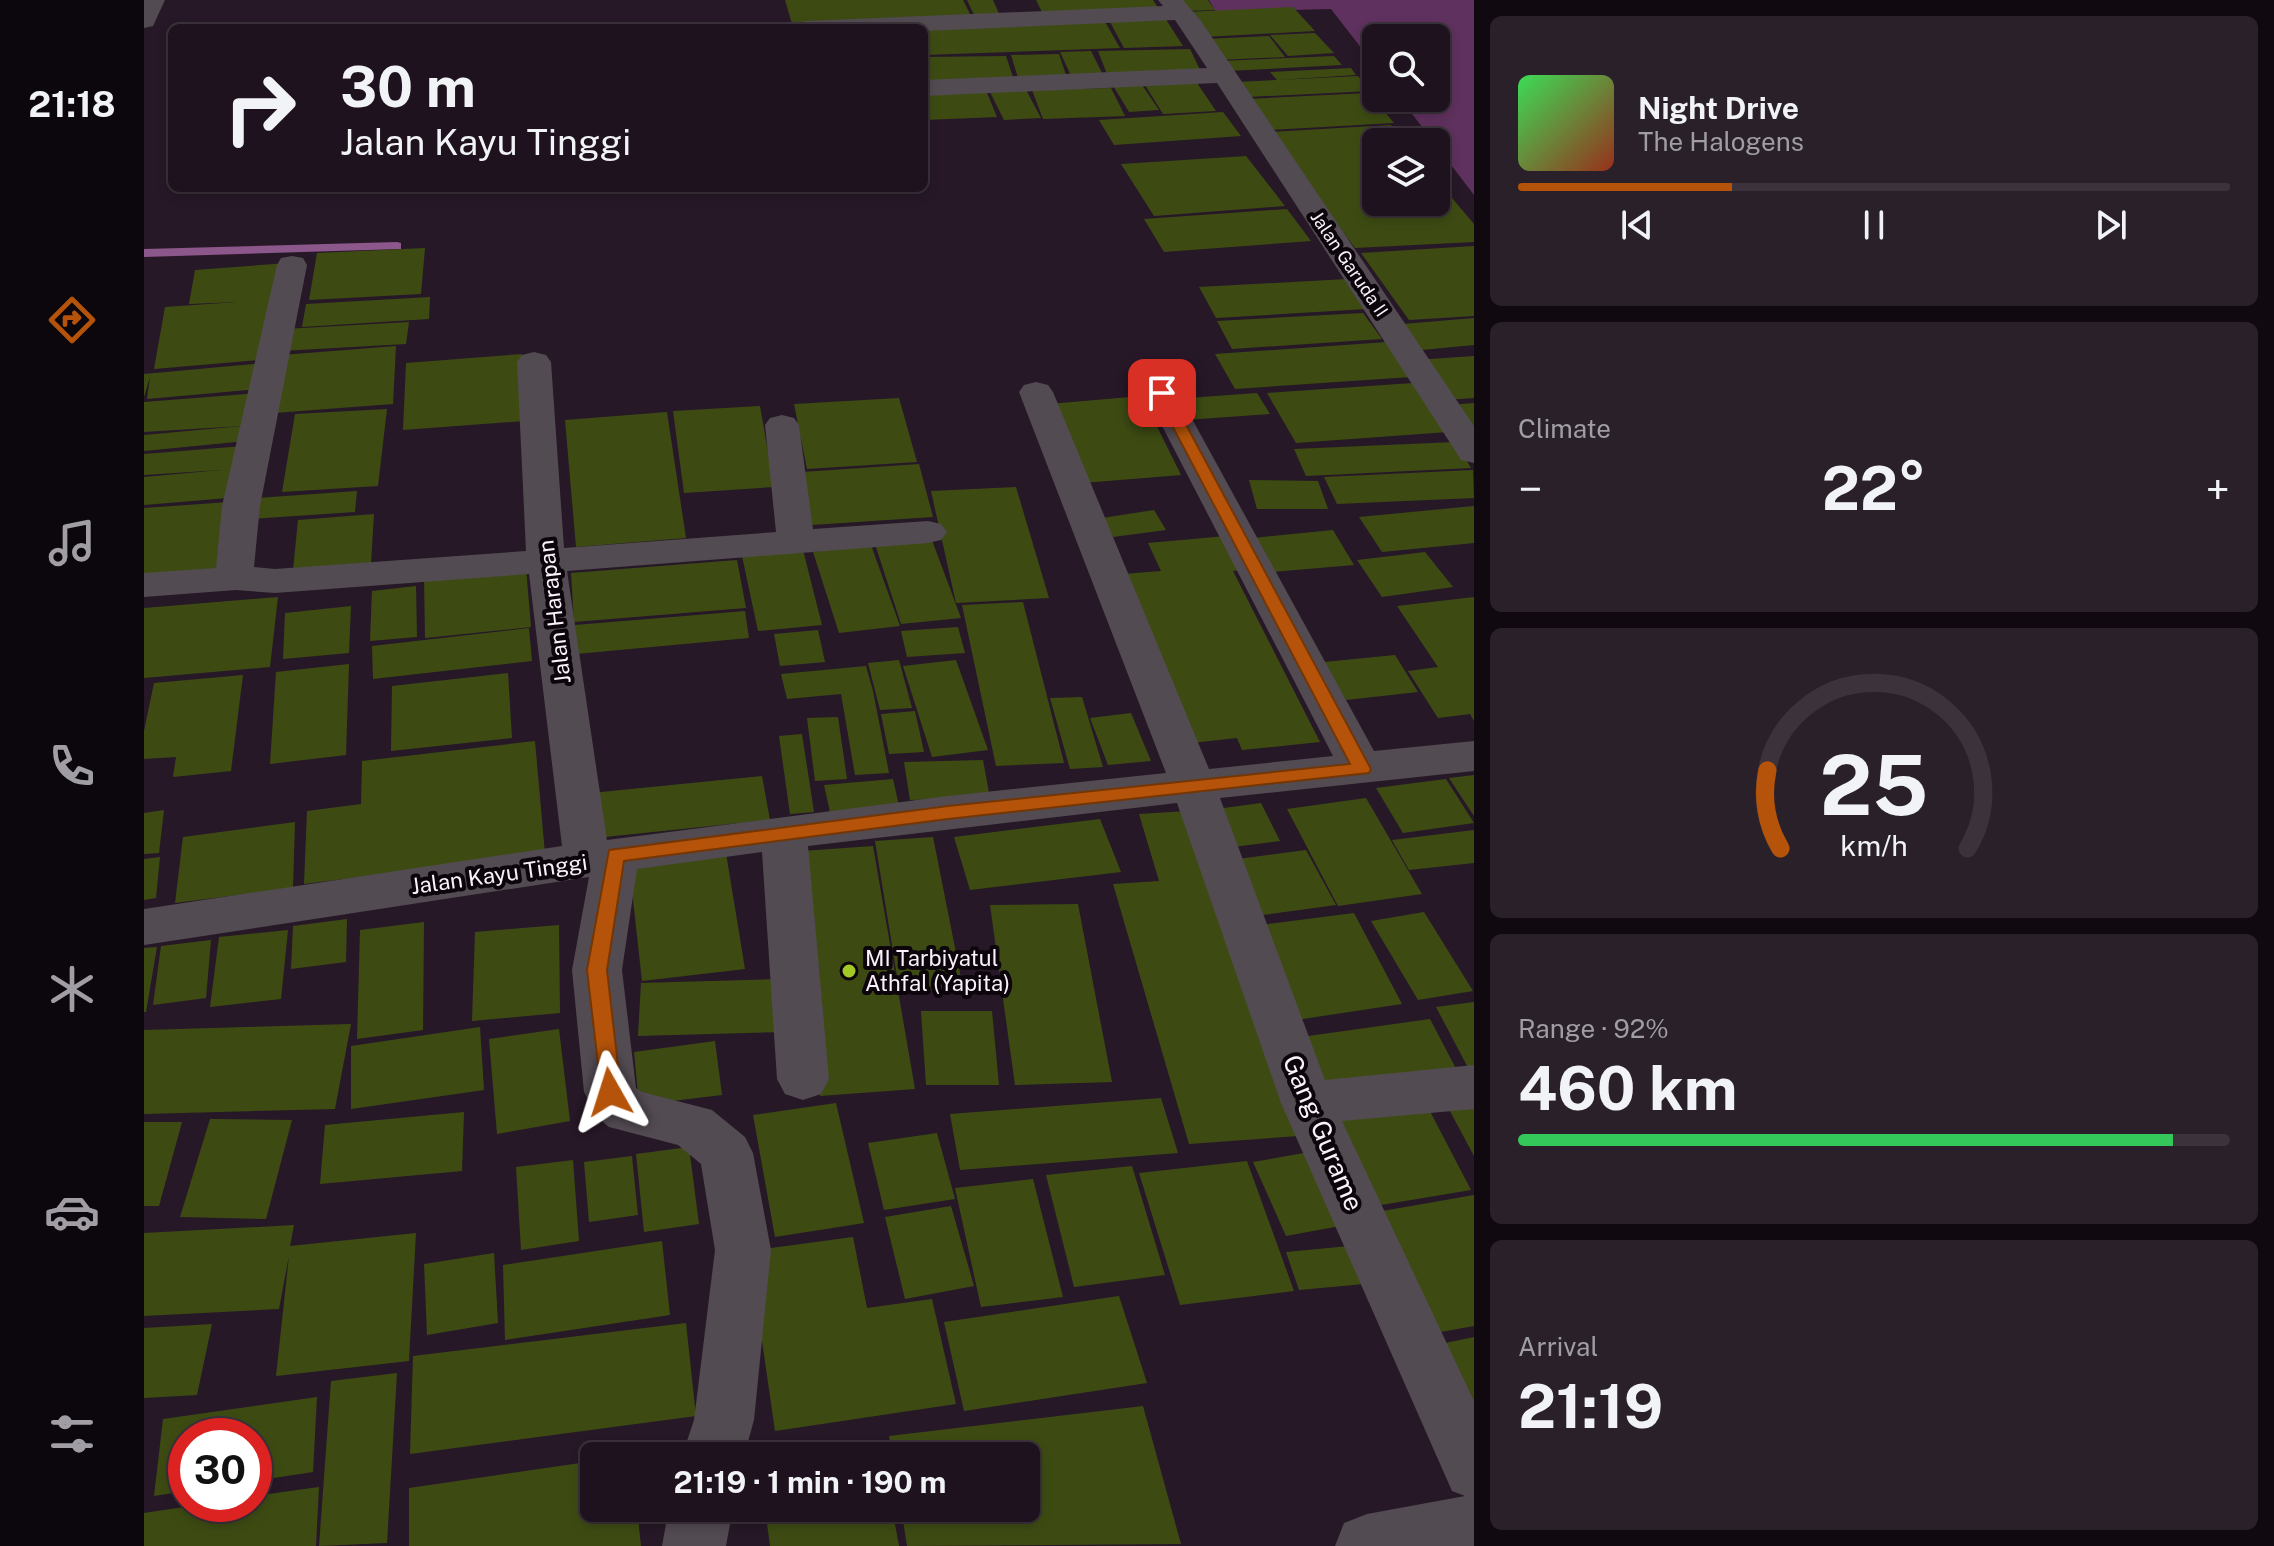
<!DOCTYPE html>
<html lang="en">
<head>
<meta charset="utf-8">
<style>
	:root { --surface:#1d121d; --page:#2a202a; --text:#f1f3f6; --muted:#a09ea4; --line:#3b323b; --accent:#b45309 }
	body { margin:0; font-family:"Public Sans",sans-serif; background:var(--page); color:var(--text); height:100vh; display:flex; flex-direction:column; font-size:30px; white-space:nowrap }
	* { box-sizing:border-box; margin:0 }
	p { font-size:26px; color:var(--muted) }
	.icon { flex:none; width:44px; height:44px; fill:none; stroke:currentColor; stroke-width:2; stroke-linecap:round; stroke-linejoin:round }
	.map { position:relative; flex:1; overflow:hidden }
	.details { display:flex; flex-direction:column; gap:16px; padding:16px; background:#100a10; width:800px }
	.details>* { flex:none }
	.guide { position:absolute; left:24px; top:24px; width:760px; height:168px; border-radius:12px; box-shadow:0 4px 12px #0003,0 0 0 2px var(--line); background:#1d121d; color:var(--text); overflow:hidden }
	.tools { position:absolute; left:1218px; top:24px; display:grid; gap:16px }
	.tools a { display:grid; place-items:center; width:88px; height:88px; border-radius:12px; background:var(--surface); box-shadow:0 4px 12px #0003,0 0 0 2px var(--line); font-size:40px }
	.speed { position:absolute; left:24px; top:1418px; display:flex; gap:16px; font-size:40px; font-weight:700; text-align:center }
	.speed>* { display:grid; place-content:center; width:104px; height:104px; border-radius:50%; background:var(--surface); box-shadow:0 4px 12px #0003,0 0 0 2px var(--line); line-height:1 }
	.speed .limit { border:12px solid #d22; background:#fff; color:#111 }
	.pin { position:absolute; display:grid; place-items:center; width:68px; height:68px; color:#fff; margin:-34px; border-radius:16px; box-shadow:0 4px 12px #0006 }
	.me { position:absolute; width:88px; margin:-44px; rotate:354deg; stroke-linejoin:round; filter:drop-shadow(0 0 6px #0008) }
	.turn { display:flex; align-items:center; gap:28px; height:168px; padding:0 40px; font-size:36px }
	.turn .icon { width:104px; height:104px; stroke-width:2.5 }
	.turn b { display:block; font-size:56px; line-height:68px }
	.big { font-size:60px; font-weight:700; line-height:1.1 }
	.details .tile { flex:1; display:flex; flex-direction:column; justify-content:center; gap:12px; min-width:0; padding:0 28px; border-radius:12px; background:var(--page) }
	.details .dial { align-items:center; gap:0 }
	.dial svg { height:208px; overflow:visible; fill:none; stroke:var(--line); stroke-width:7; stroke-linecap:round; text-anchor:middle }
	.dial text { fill:var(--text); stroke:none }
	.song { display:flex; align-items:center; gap:24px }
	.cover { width:96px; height:96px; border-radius:12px; background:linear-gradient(135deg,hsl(130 70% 55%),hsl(10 70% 35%)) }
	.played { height:8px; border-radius:4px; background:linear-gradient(90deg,var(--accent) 30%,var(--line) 30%) }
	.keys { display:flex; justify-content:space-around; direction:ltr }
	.heat { display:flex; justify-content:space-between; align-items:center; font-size:44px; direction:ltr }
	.charge { height:12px; border-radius:6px; background:linear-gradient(90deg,#34c759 92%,var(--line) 0) }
	.trip { position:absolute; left:436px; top:1442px; width:460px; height:80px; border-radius:12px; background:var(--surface); box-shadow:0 4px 12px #0003,0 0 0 2px var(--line); font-weight:700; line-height:80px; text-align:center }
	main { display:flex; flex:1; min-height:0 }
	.tabs { display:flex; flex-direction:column; width:144px; justify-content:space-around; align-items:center; background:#0c070c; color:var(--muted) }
	.tabs .icon { width:56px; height:56px }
	.tabs .current { color:var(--accent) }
	.tabs b { font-size:36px; color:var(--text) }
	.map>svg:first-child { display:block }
	.green { fill:#5f315e }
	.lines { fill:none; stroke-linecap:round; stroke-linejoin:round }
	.stream { fill:#8c578b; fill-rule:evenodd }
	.building { fill:#3d4b13 }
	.minor { fill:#524b52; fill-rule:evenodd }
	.route { fill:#b45309; stroke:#753606; stroke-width:2 }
	.poi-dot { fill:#a3c926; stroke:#0c060c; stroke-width:3 }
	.labels { text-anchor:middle; stroke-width:8; stroke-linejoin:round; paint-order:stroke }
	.far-street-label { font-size:18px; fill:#fbf1fb; stroke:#0c060c }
	.street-label { font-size:22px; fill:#fbf1fb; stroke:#0c060c }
	.poi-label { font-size:22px; fill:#fbf1fb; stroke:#0c060c; text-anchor:start }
	.near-street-label { font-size:26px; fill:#fbf1fb; stroke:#0c060c }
</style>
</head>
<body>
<main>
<nav class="tabs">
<b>21:18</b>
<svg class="icon current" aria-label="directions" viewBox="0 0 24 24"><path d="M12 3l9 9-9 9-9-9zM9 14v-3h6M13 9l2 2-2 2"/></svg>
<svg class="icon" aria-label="music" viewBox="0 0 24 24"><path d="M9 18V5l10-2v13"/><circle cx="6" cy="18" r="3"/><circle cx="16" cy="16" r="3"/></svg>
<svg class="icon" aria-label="phone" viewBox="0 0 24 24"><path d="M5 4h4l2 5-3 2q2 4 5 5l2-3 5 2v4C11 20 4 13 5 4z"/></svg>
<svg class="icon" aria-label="climate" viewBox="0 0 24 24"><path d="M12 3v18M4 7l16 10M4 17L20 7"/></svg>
<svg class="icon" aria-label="car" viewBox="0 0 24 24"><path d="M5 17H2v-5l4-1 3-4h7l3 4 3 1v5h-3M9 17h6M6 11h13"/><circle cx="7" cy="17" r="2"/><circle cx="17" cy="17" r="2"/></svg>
<svg class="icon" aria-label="filters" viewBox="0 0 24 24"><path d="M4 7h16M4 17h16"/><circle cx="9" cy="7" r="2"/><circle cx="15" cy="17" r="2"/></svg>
</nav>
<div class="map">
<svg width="1330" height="1546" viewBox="0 0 1330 1546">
	<rect width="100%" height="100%" fill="#271827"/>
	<path class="green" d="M1065 0H1330V195L1256 98H1292V38H1232V67L1187 9 1072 12Z"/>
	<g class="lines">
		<path class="stream" d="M253 242 257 243V249L0 257V249Z"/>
	</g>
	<g class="building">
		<path d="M641 0H819L827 16 648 24Z"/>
		<path d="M823 0H849L856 16 831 17Z"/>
		<path d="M892 0H1009L1016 11 900 16Z"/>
		<path d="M1032 0H1064L1071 10 1040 11Z"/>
		<path d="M1149 7 1171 31 1060 37 1041 12Z"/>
		<path d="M1021 18 1039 46 980 48 965 20Z"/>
		<path d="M960 20 976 48 780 55V26Z"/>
		<path d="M1171 33 1190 53 1144 56 1126 35Z"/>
		<path d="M1125 36 1141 57 1075 60 1060 39Z"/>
		<path d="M1046 49 1057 72 963 74 954 51Z"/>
		<path d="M947 51 961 79 929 80 916 52Z"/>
		<path d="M915 54 924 81H875L867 55Z"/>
		<path d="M862 56 870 80 780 82V57Z"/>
		<path d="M1190 56 1198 65 1083 71 1076 61Z"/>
		<path d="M1207 68 1212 75 1134 80 1214 76 1227 91 1103 97 1092 82 1133 80 1126 72Z"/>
		<path d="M996 82 1015 110 985 112 968 84Z"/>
		<path d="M1053 83 1072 111 1019 114 1001 85Z"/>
		<path d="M880 86 897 118 860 120 844 88Z"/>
		<path d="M841 88 853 117 780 120V91Z"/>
		<path d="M967 88 981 116 899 119 888 90Z"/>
		<path d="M1225 93 1250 123 1125 130 1103 99Z"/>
		<path d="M1079 112 1097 136 970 145 955 120Z"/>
		<path d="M1247 125 1261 142H1232V202H1292V179L1330 224V242L1211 248 1126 132Z"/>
		<path d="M1102 156 1141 206 1010 216 977 164Z"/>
		<path d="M1143 209 1167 241 1020 252 1000 219Z"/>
		<path d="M1330 246V316L1265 320 1217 253Z"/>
		<path d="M281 248 277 294 165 300 173 253Z"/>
		<path d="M144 263 126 359 10 369 21 307 93 302 45 304 51 270Z"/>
		<path d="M1203 279 1223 309 1072 318 1055 287Z"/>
		<path d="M286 297 285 319 158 327 162 304Z"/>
		<path d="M1219 313 1238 339 1088 349 1073 321Z"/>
		<path d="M1330 318V345L1267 351 1247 325Z"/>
		<path d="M265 322 262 344 137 351 141 329Z"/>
		<path d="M1243 342 1267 377 1091 389 1071 354Z"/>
		<path d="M252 346 249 404 130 413 138 355Z"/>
		<path d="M378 354 381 421 259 430 262 363Z"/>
		<path d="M1330 356V398L1301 400 1272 360Z"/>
		<path d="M119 363 116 389 3 399 6 377 0 397V374Z"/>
		<path d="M1269 383 1304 432 1152 443 1123 393Z"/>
		<path d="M114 393 102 441 0 451V435L98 426 0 432V402Z"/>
		<path d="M1113 393 1126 414 1041 420 1030 399Z"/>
		<path d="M998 396 1037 475 939 483 905 404Z"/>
		<path d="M755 398 773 462 663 469 650 404Z"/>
		<path d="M1330 403V443L1303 405Z"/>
		<path d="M616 406 630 487 540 493 529 411Z"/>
		<path d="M243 409 234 486 138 492 151 414Z"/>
		<path d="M523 412 542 538 432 547 421 420Z"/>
		<path d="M1311 442 1327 468 1162 476 1150 449Z"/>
		<path d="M100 446 84 498 0 505V477L77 470 0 475V454Z"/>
		<path d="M775 464 789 517 668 525 658 472Z"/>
		<path d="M1329 470 1330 498 1193 504 1180 477Z"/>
		<path d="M1105 480 1174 481 1184 509H1113Z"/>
		<path d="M872 487 905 598 812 603 787 491Z"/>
		<path d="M213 491 211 512 108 519 113 498Z"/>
		<path d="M85 502 71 575 0 580V508Z"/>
		<path d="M1330 506V543L1238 552 1215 517Z"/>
		<path d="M1010 510 1022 530 969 537 958 518Z"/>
		<path d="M230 514 227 563 149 570 154 520Z"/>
		<path d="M1189 530 1210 565 1128 572 1109 538Z"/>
		<path d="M786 535 817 618 757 624 730 541Z"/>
		<path d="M1082 536 1100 570 1089 571 1176 742 1098 750 1093 738 1038 744 966 575 1017 571 1004 543Z"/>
		<path d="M727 545 756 626 695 633 669 552Z"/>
		<path d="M659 550 678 625 614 631 598 556Z"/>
		<path d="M1281 552 1309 587 1238 597 1213 560Z"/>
		<path d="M593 560 602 608 430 622 427 573Z"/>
		<path d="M382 568 387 627 281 638 280 578Z"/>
		<path d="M272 586 273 637 226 641 228 591Z"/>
		<path d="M134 597 126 667 0 678V608Z"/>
		<path d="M1330 597V721L1326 714 1294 718 1264 671 1294 667 1253 606Z"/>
		<path d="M879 602 920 763 852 766 818 605Z"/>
		<path d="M207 606 205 653 139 659 141 613Z"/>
		<path d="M601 611 605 638 432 654 431 625Z"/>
		<path d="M814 627 821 653 763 657 757 631Z"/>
		<path d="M385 628 388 661 229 679 228 646Z"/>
		<path d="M674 630 681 662 636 666 630 634Z"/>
		<path d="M1251 655 1274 692 1202 700 1180 662Z"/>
		<path d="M755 660 768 708 736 710 724 663Z"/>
		<path d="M812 660 844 750 788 757 759 666Z"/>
		<path d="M205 664 202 755 126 764 132 672Z"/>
		<path d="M722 666 729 691 745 773 711 775 697 694 643 699 637 674Z"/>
		<path d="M364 673 368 738 247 751 248 686Z"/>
		<path d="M99 675 87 771 29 777 32 757 0 759V731L10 683Z"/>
		<path d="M938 697 959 767 926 769 906 698Z"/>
		<path d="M771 711 780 752 745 754 737 714Z"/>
		<path d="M987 713 1007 761 964 765 946 718Z"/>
		<path d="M694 717 703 779 671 781 663 718Z"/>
		<path d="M658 734 670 812 646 814 635 736Z"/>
		<path d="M391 741 401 854 160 884 163 811 217 804 218 761Z"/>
		<path d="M839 760 846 798 766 800 760 762Z"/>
		<path d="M1330 775V816L1305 778Z"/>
		<path d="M618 776 626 820 451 838 447 793Z"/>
		<path d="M749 779 755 806 686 812 680 785Z"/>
		<path d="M1302 779 1330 823 1259 833 1232 788Z"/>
		<path d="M1222 798 1268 877 1278 894 1194 906 1143 809Z"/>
		<path d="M1117 803 1136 841 1082 848 1065 810Z"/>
		<path d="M20 810 15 853 0 854V813Z"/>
		<path d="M1043 811 1154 1136 1045 1144 969 884 1015 881 995 814Z"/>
		<path d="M956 819 977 872 826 890 810 837Z"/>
		<path d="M151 822 149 888 31 903 39 837Z"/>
		<path d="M1330 830V863L1265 870 1248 840Z"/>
		<path d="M789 837 819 988 756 994 731 841Z"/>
		<path d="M729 846 771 1089 676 1096 644 852Z"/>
		<path d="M1162 850 1192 905 1105 917 1078 861Z"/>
		<path d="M582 853 601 969 498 981 485 864Z"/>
		<path d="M16 857 12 898 0 900V859Z"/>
		<path d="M934 904 968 1082 871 1085 846 905Z"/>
		<path d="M1280 912 1329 991 1274 1000 1227 921Z"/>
		<path d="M1210 913 1258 1004 1152 1020 1109 926Z"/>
		<path d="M203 919 202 962 147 969 149 926Z"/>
		<path d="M280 922 279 1030 213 1039 216 930Z"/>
		<path d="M415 925 416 1013 328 1021 331 932Z"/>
		<path d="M144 930 137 999 66 1007 75 937Z"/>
		<path d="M67 940 62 998 9 1005 17 946Z"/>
		<path d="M13 947 2 1012H0V948Z"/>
		<path d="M637 979 639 1032 494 1036 497 983Z"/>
		<path d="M1330 1002V1079L1292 1007Z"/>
		<path d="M777 1011H848L855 1085H782Z"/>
		<path d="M1286 1019 1318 1080 1180 1101 1150 1038Z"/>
		<path d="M207 1024 191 1109 0 1114V1030Z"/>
		<path d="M336 1027 340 1090 207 1109V1046Z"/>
		<path d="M415 1029 426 1121 353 1134 345 1039Z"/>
		<path d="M571 1041 578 1095 495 1105 490 1052Z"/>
		<path d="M1330 1094V1156L1299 1098Z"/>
		<path d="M1278 1096 1327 1190 1225 1207 1181 1111Z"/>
		<path d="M1017 1098 1034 1153 816 1170 806 1114Z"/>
		<path d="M692 1103 720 1223 631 1237 609 1115Z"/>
		<path d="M320 1112 318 1171 176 1184 181 1125Z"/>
		<path d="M66 1119 148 1120 122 1219 36 1217Z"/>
		<path d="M0 1122H38L15 1206H0Z"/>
		<path d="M793 1133 811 1199 740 1210 724 1143Z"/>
		<path d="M545 1147 555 1224 500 1232 492 1154Z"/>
		<path d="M1171 1151 1207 1224 1142 1236 1109 1162Z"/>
		<path d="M488 1156 494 1215 445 1222 440 1162Z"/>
		<path d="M429 1160 435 1241 377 1250 372 1167Z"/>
		<path d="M1103 1161 1150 1291 1036 1305 995 1173Z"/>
		<path d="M988 1166 1021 1275 930 1287 902 1175Z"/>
		<path d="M889 1179 919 1297 837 1307 811 1188Z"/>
		<path d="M1330 1195V1326L1285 1334 1227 1213Z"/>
		<path d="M807 1206 830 1286 761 1299 741 1217Z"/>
		<path d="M150 1225 146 1246 272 1233 265 1361 132 1376 145 1256 135 1309 0 1316V1233Z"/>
		<path d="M709 1237 723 1308 788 1299 812 1404 631 1431 605 1251Z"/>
		<path d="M518 1241 526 1315 361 1340 359 1265Z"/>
		<path d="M1216 1245 1231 1283 1155 1290 1142 1252Z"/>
		<path d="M350 1253 354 1323 283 1335 280 1264Z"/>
		<path d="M975 1296 1003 1383 820 1411 800 1322Z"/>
		<path d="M542 1323 552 1416 266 1454 269 1356Z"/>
		<path d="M68 1324 53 1395 0 1398V1328Z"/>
		<path d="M1330 1337V1431L1287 1346Z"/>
		<path d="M253 1373 243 1543 175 1546 187 1381Z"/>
		<path d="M173 1397 169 1472 110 1481V1436H42V1491L10 1496 19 1419Z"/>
		<path d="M999 1406 1037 1544 763 1546 757 1508H882V1456H749L745 1436Z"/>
		<path d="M735 1442 738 1456H666V1454Z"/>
		<path d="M450 1461V1508H493L497 1546H265V1488Z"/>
		<path d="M175 1487 172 1546H0V1513L60 1504H110V1496Z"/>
		<path d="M621 1508H748L755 1546H626Z"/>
	</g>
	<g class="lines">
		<g class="minor">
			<path d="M0 0H21L9 26 0 28Z"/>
			<path d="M1014 0H1039L1057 21 1330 426V463L1317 460 1312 452 1073 83 780 96V80L1063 68 1031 20 780 31V28H650L653 23 662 21 1019 6Z"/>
			<path d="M148 256 159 258 163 265 116 506 110 567 131 569 382 551 373 362 378 355 390 352 402 355 407 362 420 548 632 532 621 425 626 418 638 415 650 418 655 425 669 529 784 521 797 524 803 532 797 540 784 543 423 571 463 840 804 796 1022 773 875 392 880 385 892 382 904 385 909 392 1065 769 1189 756 1001 393 1006 386 1018 383 1030 386 1230 751 1330 741V771L1076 798 1181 1080 1330 1065V1109L1198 1121 1330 1401V1546H1191L1200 1523 1223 1514 1321 1496 1308 1491 1137 1103 1033 803 664 846 685 1079 677 1094 659 1100 641 1094 633 1079 618 852 493 869 478 970 492 1088 498 1092 568 1110 601 1137 609 1153 627 1250 610 1420 600 1456H538L550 1420 571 1250 557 1164 534 1145 465 1127 454 1118 440 1092 428 970 445 877 0 945V909L418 846 385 574 131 593 92 590 0 597V573L72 568 78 506 133 265 137 258Z"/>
			<path d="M525 1508H589L582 1546H518Z"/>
		</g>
	</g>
	<path class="route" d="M1018 388 1025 393 1227 769 1225 773 804 819 480 861 463 970 477 1092 473 1098 466 1101 458 1098 443 970 465 850 804 806 1206 764 1011 393Z"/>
	<circle class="poi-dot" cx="705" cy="971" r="8"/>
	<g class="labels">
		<g class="far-street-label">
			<text transform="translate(1205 264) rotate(56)" y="6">Jalan Garuda II</text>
		</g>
		<g class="street-label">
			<text transform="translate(410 612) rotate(-97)" y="8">Jalan Harapan</text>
			<text transform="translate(355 874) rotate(-8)" y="8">Jalan Kayu Tinggi</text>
		</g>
		<g class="poi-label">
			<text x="721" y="966">MI Tarbiyatul<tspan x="721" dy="25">Athfal (Yapita)</tspan></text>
		</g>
		<g class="near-street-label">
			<text transform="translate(1179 1133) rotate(67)" y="9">Gang Gurame</text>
		</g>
	</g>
</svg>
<div class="tools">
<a><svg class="icon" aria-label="search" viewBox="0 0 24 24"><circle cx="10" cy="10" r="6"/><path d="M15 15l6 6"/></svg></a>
<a><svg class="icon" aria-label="layers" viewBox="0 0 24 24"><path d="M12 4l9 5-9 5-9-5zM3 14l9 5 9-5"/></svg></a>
</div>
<div class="speed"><div class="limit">30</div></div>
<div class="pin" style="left:1018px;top:393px;background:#d93025"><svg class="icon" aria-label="arrive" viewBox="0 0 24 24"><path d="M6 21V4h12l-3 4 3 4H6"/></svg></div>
<svg class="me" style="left:466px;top:1092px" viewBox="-20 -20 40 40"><path d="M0-17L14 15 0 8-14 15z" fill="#b45309" stroke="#fff" stroke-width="4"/></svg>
<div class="trip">21:19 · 1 min · 190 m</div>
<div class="guide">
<div class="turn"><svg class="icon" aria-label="right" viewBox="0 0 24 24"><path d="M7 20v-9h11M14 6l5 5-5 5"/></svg><div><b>30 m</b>Jalan Kayu Tinggi</div></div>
</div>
</div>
<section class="details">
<div class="tile">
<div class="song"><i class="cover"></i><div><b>Night Drive</b><p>The Halogens</p></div></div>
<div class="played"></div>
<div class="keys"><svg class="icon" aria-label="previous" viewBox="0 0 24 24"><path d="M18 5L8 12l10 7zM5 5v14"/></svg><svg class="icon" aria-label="pause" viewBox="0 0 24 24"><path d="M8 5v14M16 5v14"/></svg><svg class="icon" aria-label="next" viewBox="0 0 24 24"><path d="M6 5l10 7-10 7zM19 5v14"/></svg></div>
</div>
<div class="tile"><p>Climate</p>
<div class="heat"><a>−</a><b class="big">22°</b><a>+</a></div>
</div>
<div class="tile dial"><svg viewBox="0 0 100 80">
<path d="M14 69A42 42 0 1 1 86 69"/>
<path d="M14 69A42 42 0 0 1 9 39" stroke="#b45309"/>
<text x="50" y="56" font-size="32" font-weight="700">25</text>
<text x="50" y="72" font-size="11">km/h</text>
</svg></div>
<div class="tile"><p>Range · 92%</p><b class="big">460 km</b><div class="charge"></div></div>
<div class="tile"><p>Arrival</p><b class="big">21:19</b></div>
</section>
</main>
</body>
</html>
